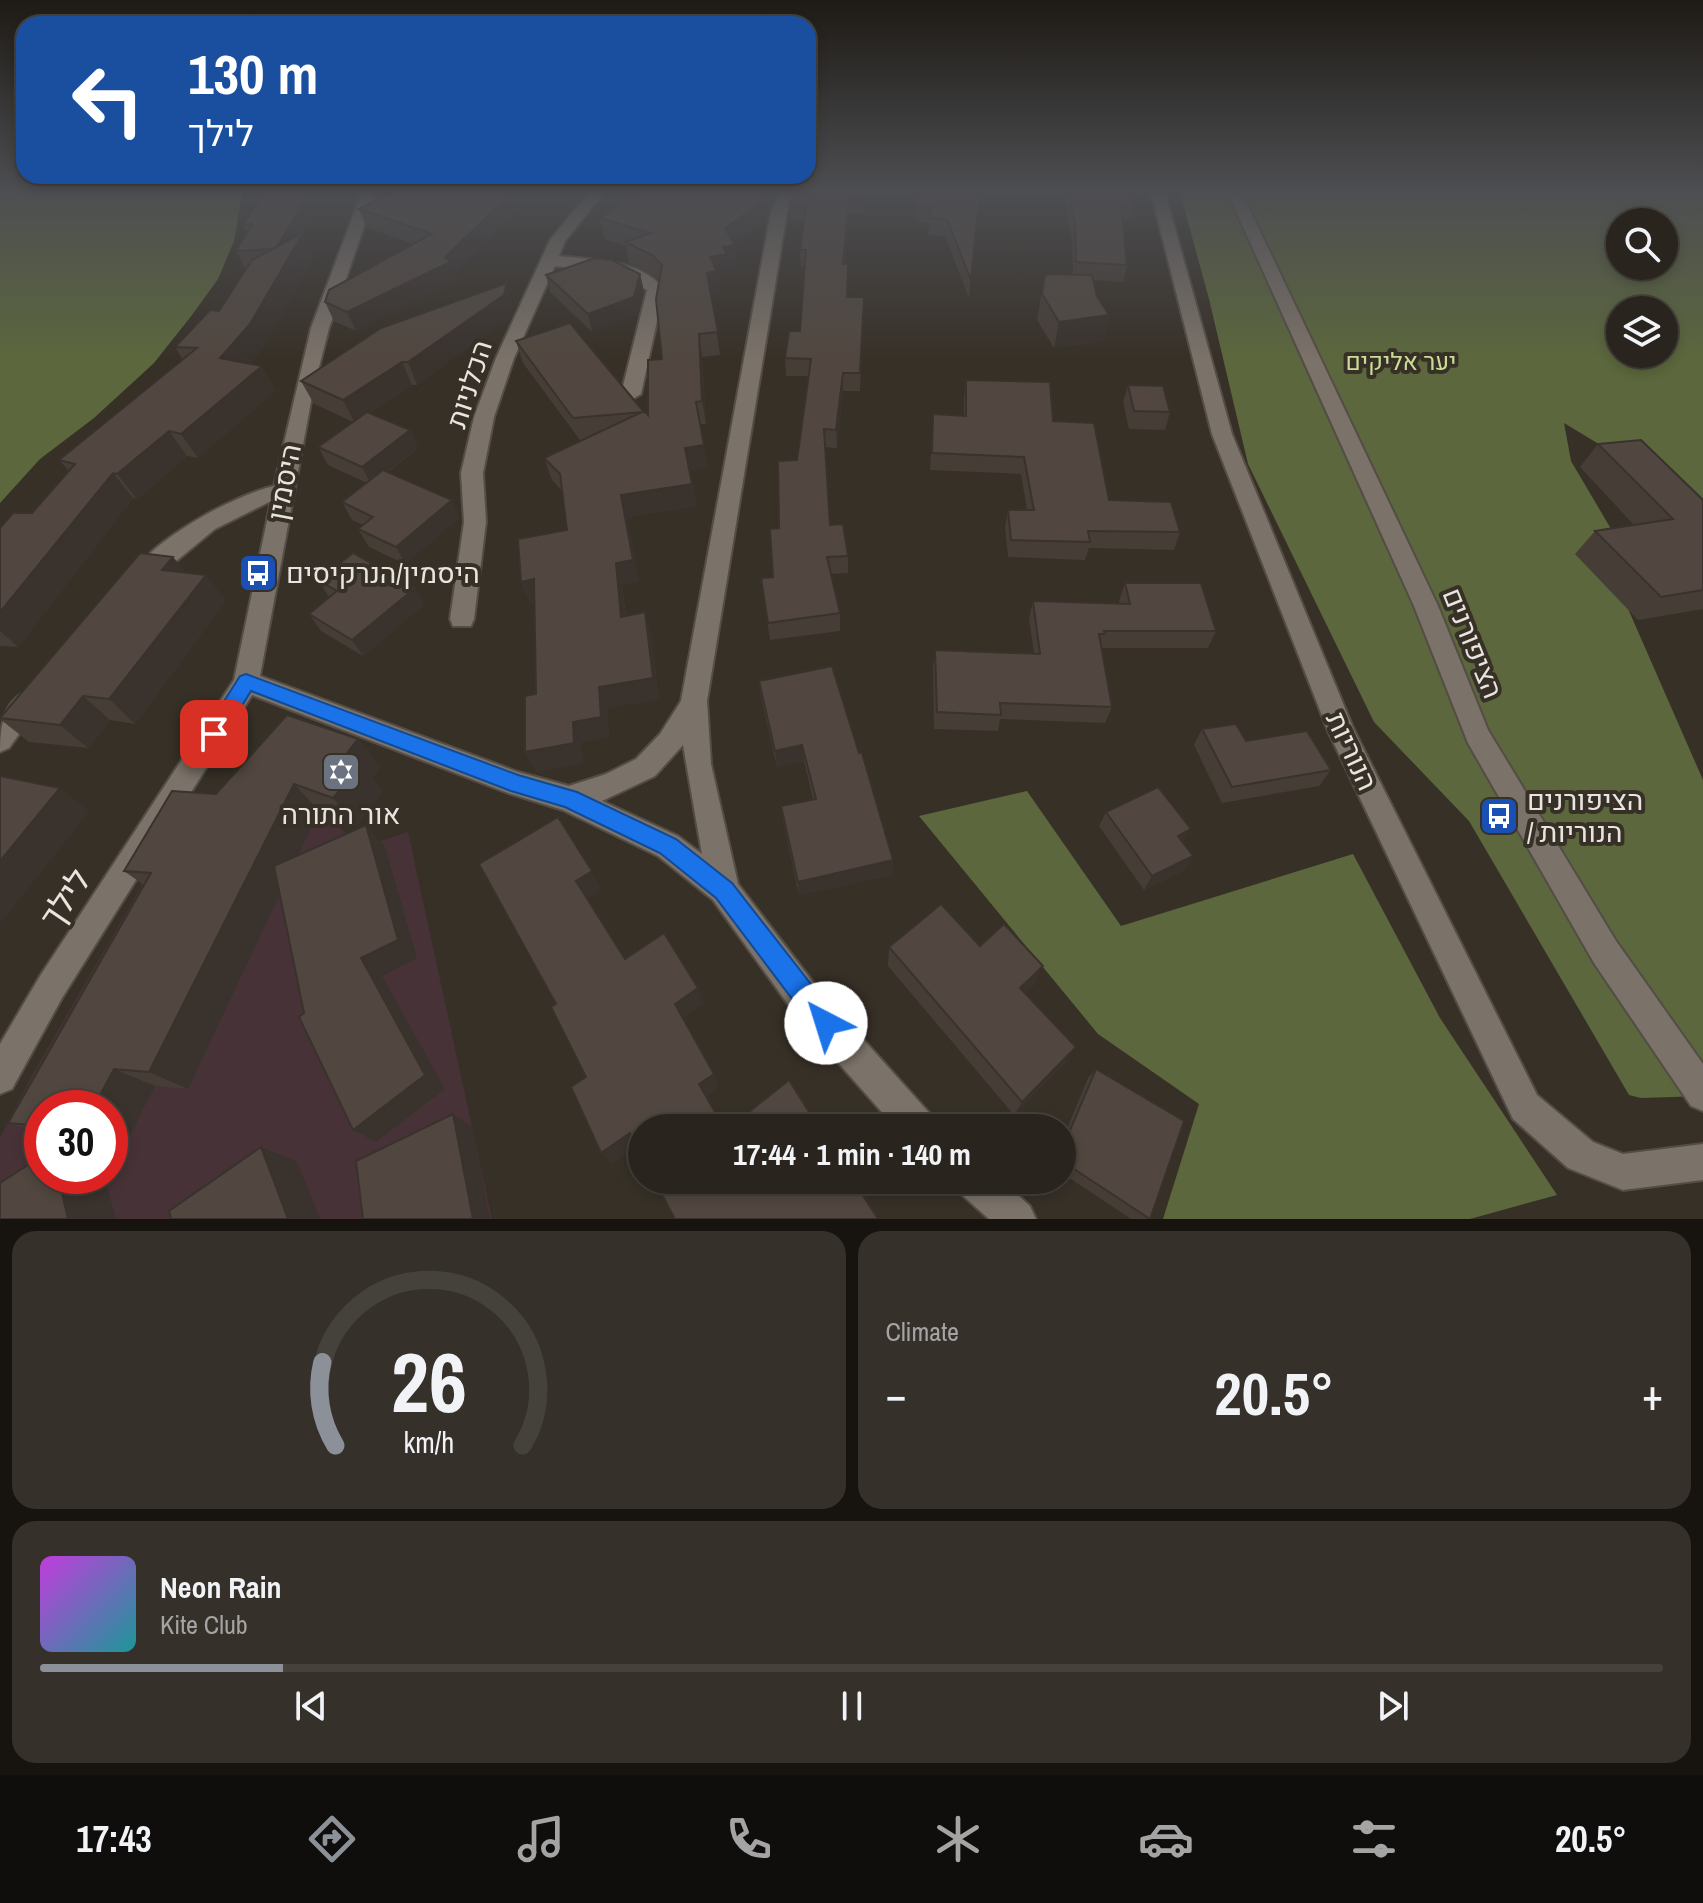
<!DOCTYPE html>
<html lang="en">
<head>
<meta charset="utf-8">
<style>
	:root { --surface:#29241d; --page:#35302a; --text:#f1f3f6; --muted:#a5a4a4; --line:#45413b; --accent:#8c9099 }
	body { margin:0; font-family:"Archivo Narrow",Heebo,sans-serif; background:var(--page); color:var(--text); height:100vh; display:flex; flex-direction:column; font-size:30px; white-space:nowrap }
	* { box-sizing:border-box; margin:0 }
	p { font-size:26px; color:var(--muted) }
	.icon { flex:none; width:44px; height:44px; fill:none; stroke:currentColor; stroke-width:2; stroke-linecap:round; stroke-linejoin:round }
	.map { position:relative; height:1219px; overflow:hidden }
	.panel { display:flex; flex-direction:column; gap:12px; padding:12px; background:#171410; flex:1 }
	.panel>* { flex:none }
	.hud { position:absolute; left:16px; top:16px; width:800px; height:168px; border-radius:24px; box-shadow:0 4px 12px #0003,0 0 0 2px var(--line); background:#1a4fa0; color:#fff; overflow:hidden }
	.buttons { position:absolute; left:1606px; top:208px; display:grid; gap:16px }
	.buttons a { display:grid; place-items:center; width:72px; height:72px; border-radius:50%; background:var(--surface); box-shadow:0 4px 12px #0003,0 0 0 2px var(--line); font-size:40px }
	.speed { position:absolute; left:24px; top:1090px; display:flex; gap:16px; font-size:40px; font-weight:700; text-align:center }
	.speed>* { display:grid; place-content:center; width:104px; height:104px; border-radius:50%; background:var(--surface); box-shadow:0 4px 12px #0003,0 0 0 2px var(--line); line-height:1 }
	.speed .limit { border:12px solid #d22; background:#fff; color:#111 }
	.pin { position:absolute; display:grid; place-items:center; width:68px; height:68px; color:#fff; margin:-34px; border-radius:16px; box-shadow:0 4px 12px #0006 }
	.me { position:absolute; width:88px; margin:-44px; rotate:320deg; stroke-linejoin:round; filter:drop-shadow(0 0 6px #0008) }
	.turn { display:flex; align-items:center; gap:28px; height:168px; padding:0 40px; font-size:36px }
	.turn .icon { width:104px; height:104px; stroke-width:2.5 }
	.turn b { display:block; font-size:56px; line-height:68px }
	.big { font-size:60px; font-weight:700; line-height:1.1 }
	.panel .tile { flex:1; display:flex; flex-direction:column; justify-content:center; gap:12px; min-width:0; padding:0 28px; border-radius:24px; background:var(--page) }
	.panel .dial { align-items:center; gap:0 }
	.dial svg { height:208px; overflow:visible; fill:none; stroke:var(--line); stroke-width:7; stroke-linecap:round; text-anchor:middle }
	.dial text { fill:var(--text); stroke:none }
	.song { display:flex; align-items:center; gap:24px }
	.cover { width:96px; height:96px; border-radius:12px; background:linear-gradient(135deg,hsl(290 70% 55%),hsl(180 70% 35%)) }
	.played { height:8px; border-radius:4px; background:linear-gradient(90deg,var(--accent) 15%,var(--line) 15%) }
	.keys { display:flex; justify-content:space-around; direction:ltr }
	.heat { display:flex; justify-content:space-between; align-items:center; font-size:44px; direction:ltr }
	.panel .tiles { flex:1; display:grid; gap:12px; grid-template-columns:1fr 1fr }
	.tile:last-child { grid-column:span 2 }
	.trip { position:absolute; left:628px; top:1114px; width:448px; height:80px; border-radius:40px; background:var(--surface); box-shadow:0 4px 12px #0003,0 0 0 2px var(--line); font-weight:700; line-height:80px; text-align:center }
	.menu { display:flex; height:128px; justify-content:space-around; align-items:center; background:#100e0c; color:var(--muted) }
	.menu .icon { width:56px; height:56px }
	.menu .selected { color:var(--accent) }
	.menu b { font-size:36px; color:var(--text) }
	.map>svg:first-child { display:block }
	.education { fill:#473237; fill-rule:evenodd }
	.forest { fill:#5c673d; fill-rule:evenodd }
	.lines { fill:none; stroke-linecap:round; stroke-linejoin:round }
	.street-casing { stroke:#534d46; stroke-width:4 }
	.street { fill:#7b7269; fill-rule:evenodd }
	.wall { fill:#463d37 }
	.shaded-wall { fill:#39322d }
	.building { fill:#514740; stroke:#39322d; stroke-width:2 }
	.route { fill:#1a73e8; stroke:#114b97; stroke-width:2 }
	.labels { text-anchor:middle; stroke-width:8; stroke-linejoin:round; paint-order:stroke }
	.far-park-label { font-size:24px; fill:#cadd97; stroke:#373027 }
	.street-label { font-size:28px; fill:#e9e4df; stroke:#373027 }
	.poi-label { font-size:28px; fill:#e9e4df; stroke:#373027; text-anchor:start }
	.near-street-label { font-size:34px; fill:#e9e4df; stroke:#373027 }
</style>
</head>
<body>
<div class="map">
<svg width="1703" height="1219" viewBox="0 0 1703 1219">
	<rect width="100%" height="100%" fill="#373027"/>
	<path class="education" d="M193 797 328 817 362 847 408 832 492 1219H0V1138L32 1075ZM42 1108H110V1176H42Z"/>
	<g class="forest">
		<path d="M0 189H243L234 241 218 279 192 315 154 363 94 418 40 459 0 503Z"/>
		<path d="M1179 189H1703V507L1564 423 1571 461 1614 534 1622 595 1703 780V1096L1641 1098 1629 1095 1469 821 1374 722 1248 464 1209 299ZM1620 222H1664V266H1620ZM1620 310H1664V354H1620Z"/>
		<path d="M1027 791 1121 926 1353 854 1440 1018 1557 1195 1470 1219H1163L1199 1104 1098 1034 919 816Z"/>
	</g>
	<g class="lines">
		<defs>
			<g id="street">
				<path d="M363 189H377L329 328 313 391 260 676 518 772 569 786 606 774 636 759 660 734 681 701 771 212 782 189H796L787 212 707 701 711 764 738 884 819 990 932 1116 938 1128H896L795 1014 713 900 658 856 563 810 508 793 252 695 62 998 12 1089 0 1094V1044L40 976 234 680 271 501 215 529 151 582H135L131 576C151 540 234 495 274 486L311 328ZM683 745 702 854 678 836 602 801 655 776Z"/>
				<path d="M592 189H607L565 241 559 256C594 260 640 259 664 289L641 394 631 400 621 394 647 290 617 274 555 266 514 358 494 417 483 473 486 522 474 619 471 626H453L450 619 464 522 461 473 474 417 496 358 550 240Z"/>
				<path d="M1150 189H1164L1232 434 1354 730 1537 1095 1593 1142 1623 1154 1703 1144V1180L1623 1190 1568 1168 1513 1119 1328 731 1212 434Z"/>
				<path d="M1226 189H1240L1438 606 1488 730 1616 941 1703 1064V1111L1691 1106 1594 963 1468 743 1414 606Z"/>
				<path d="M30 690 39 693 43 701 9 748 0 752C0 727 3 700 30 690Z"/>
				<path d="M955 1180H1001L1030 1206 1036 1219H989L960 1193Z"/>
			</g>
		</defs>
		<use href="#street" class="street-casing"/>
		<use href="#street" class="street"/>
	</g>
	<g class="wall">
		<path d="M397 189H534L536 193 454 274 457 281 356 331 334 321 325 302 414 244 367 228 359 209Z"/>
		<path d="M605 189H767L769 210 766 221 735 244 737 266 729 268 730 276 718 278 720 293 711 295 720 355 702 357 706 424H700L708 467 690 470 696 506 627 517 639 582 622 585 626 616 651 634 659 699 607 708 609 737 581 742 583 763 536 772 525 752 536 694 534 603H530L521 582 567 530 562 491 552 480 544 458 583 440H580L523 363 516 341 648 415 662 359 660 280 656 277 629 263 626 246 604 239 600 218 624 201 606 195Z"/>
		<path d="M871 189 864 215 849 214 845 264 848 297H864L860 391H843L837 448 825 447 830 525 848 556V573L831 574 840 613V631L770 640 761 578 773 577 779 528 797 460 808 376H786L785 358 800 331 805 267H801L800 250 805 221 790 220V203Z"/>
		<path d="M980 189 969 298 945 236 928 235 929 223 916 222V206Z"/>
		<path d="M1062 189H1129L1134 203 1130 219H1123L1127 265 1123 282 1093 280 1097 296 1109 315 1103 341 1054 348 1037 320 1045 274H1073L1072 240Z"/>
		<path d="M316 204 318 207 303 233 314 256 264 348 250 364 276 390 198 458 187 456 137 499 133 498 18 647 0 646V528L32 513 69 471 59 460 183 360 175 347 219 311 246 268H245L236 251 247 233 243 225Z"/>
		<path d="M640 274 644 292 638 314 592 332 550 292 546 275Z"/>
		<path d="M514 306 511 317 417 385H412L370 413 410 430 418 448 388 472 460 517 405 564 369 547 358 529 363 525 352 520 342 502 367 483 328 465 318 447 353 422 314 404 301 381Z"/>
		<path d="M966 380 1053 421 1109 500 1180 532 1174 550 1089 548 1085 560 1008 557 1005 527 1008 510H1027L1021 474 930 470 933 414 964 416V398Z"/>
		<path d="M1128 385 1170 412 1165 430 1129 429 1123 402Z"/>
		<path d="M1598 444 1703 500V609L1638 620 1575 554 1595 531 1634 525 1580 467Z"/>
		<path d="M187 573 226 600 135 724 110 720 88 748 29 742 0 719V717Z"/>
		<path d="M318 580 424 605 363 656 321 631 309 614 329 597Z"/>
		<path d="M1125 583 1216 631 1208 648H1101L1112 707 1105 723 1000 719 998 731 934 729 933 667 935 650 1034 653 1029 618 1033 601 1120 604 1119 601Z"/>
		<path d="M759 681 859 753 893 860 892 875 799 895 783 821 781 806 813 799 804 761 777 767 761 697Z"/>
		<path d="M1202 729 1246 741 1331 770 1319 786 1222 803 1194 745Z"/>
		<path d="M358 739 380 767 372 778 383 791 357 825 319 811 298 855 385 847 417 958 382 976 445 1089 376 1142 353 1130 304 1013 280 894 188 1089 155 1086 126 1143 110 1142V1108H42V1133L8 1123 144 885 124 871 216 794Z"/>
		<path d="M1106 812 1183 843 1193 856 1184 870 1144 890 1099 826Z"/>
		<path d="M980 946 1035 984 1025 993 1066 1062 1014 1115 888 966 889 947Z"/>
		<path d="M1096 1069 1149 1219H1131L1062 1173V1141L1088 1078Z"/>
	</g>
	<g class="shaded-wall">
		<path d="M308 189H327L316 204 318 207 303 233 314 256 264 348 235 382 220 358Z"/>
		<path d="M516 189H534L536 193 454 274 457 281 356 331 347 312 445 257Z"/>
		<path d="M767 189 769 210 766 221 732 245H735L737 266 729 268 730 276 718 278 720 293 710 295 707 273 710 257 723 247 725 228Z"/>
		<path d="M867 189H871L864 215V199Z"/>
		<path d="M849 198V214L843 281V264Z"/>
		<path d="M640 274 644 292 638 314 592 332 588 314Z"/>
		<path d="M507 283 514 306 511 317 417 385 408 362Z"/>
		<path d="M1109 315 1103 341 1054 348 1059 322Z"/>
		<path d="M699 334 702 357 706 424 702 401Z"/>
		<path d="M402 362 412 385 355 423 343 400Z"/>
		<path d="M262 366 276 390 198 458 181 434Z"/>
		<path d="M843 373V391L837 448 836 430Z"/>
		<path d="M410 430 418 448 371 484 362 467Z"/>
		<path d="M169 431 187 456 137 499 117 474Z"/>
		<path d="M704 445 708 467 689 470 685 448Z"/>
		<path d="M113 473 133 498 18 647 0 631V612Z"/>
		<path d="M692 484 696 506 627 517 639 582 622 585 628 638 621 617 616 563 621 495Z"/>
		<path d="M452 500 460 517 405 564 396 547Z"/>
		<path d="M173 557 195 582 162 570Z"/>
		<path d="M206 575 226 600 135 724 109 699Z"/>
		<path d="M534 579 542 601 530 603 521 582Z"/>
		<path d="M415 588 424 605 363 656 352 640Z"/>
		<path d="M645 612 651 634 659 699 607 708 609 737 581 742 583 763 536 772 525 752 573 722 599 687Z"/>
		<path d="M83 696 110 720 88 748 60 725Z"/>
		<path d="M358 739 380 767 372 778 383 791 357 825 333 798 344 757Z"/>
		<path d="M802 745 804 761 777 767 775 751Z"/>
		<path d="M294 784 319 811 188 1089 149 1072Z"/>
		<path d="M60 788 90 811 0 924V861Z"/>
		<path d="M366 825 385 847 417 958 382 976 445 1089 376 1142 353 1130 361 958Z"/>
		<path d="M1191 829 1182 844 1178 836Z"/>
		<path d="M1193 856 1184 870 1144 890 1152 876Z"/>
		<path d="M893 860 892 875 799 895 798 882Z"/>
		<path d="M592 871 602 890 586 900 576 881Z"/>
		<path d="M1043 966 1035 984 1013 1005 1020 988Z"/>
		<path d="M698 988 704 1004 682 1019 675 1004Z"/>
		<path d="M1076 1047 1066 1062 1014 1115 1022 1102Z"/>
		<path d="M114 1069 155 1086 126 1143 110 1138V1108H93Z"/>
		<path d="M714 1074 720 1087 706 1097 699 1084Z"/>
		<path d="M453 1114 472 1127 490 1219H473Z"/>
		<path d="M630 1133 639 1144 612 1164 601 1153Z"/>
		<path d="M261 1147 297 1162 320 1219H288Z"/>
		<path d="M58 1176H104L116 1219H68Z"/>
	</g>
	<g class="building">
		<path d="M267 189H308L305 194 310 191 277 247 272 249 236 251 252 224 243 225Z"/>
		<path d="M397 189H516L445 257 450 262 347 312 325 302 329 290 432 234 359 209Z"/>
		<path d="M641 189H767L765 200 725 228 735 245 723 247 727 254 710 257 717 271 707 273 718 332 699 334 702 401 696 402 704 445 685 448 692 484 621 495 633 560 616 563 621 617 645 612 653 678 599 687 601 717 573 722 574 743 525 752V696L536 694 534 579 521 582 518 539 567 530 560 474 544 458 644 411 648 415V360L662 359 656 299 662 265 652 255 625 242 651 233 600 218Z"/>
		<path d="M797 189H867L864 199 849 198 843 264H848L847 297H864L860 373H843L836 430 824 429 830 525 843 524 848 556 827 557 840 613 768 623 761 578 773 577 770 529 779 528 778 461 797 460 811 359 785 358 789 331H800L806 250H800L807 204 790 203Z"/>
		<path d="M919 189H980L971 280 947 219 929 218 931 206H916Z"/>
		<path d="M1068 189H1129L1134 203H1121L1127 265 1076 262 1075 224Z"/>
		<path d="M303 233 250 324 220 358 262 366 181 434 169 431 117 474 113 473 0 612V528L13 513H32L75 464 59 460 197 348 175 347 210 310 219 311 252 260Z"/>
		<path d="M595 258 612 260 640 274 634 297 588 314 546 275Z"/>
		<path d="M1045 274 1092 275 1097 296 1109 315 1059 322 1042 294Z"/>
		<path d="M507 283 504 295 408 362H402L343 400 301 381 381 328Z"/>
		<path d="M570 323 644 412 573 418 516 341Z"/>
		<path d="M966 380 1050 382 1053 421 1094 423 1109 500 1171 502 1180 532 1088 531 1090 542 1011 540 1008 510H1034L1024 457 932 453 933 414 966 416Z"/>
		<path d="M1128 385 1163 386 1170 412 1134 411Z"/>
		<path d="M367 412 410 430 362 467 318 447Z"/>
		<path d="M1641 440 1703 500V590L1661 597 1595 531 1673 519 1598 444Z"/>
		<path d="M383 470 452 500 396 547 358 529 373 517 342 502Z"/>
		<path d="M140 553 173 557 162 570 206 575 109 699 83 696 60 725 0 718Z"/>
		<path d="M353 553 415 588 352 640 309 614 337 591 318 580Z"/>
		<path d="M1125 583H1201L1216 631H1104L1105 634H1099L1112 707 1000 703 1001 715 937 712 935 650 1040 654 1033 601 1130 604Z"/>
		<path d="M832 666 859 753H862L893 860 798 882 781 806 816 799 802 745 775 751 759 681Z"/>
		<path d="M287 715 358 739 344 757 361 763 333 798 294 784 149 1072 114 1069 93 1108H42V1126L8 1123 151 873 124 871 172 791 216 794Z"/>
		<path d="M1236 724 1246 741 1307 731 1331 770 1232 787 1202 729Z"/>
		<path d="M0 776 60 788 0 861Z"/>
		<path d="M1158 787 1191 829 1178 836 1193 856 1152 876 1106 812Z"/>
		<path d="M558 817 592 871 576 881 625 959 664 933 698 988 675 1004 714 1074 699 1084 724 1128H642V1157L630 1133 601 1153 571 1087 586 1077 551 1007 556 1004 479 864Z"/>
		<path d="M366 825 398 940 361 958 425 1075 353 1130 299 1017 304 1013 274 866Z"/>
		<path d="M941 904 980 946 1004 924 1043 966 1020 988 1076 1047 1022 1102 889 947Z"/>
		<path d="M1096 1069 1184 1121 1150 1219 1062 1161V1149Z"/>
		<path d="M789 1080 819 1128H729Z"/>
		<path d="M453 1114 473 1219H363L356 1161Z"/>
		<path d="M261 1147 288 1219H171L169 1211Z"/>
		<path d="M42 1156V1176H58L68 1219H0V1183Z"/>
		<path d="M654 1180H853L878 1219H675Z"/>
	</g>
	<linearGradient id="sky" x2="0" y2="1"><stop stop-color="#1e1a15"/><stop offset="0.53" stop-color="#4d4e52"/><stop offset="1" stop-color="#4d4e52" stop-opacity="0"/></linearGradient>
	<rect width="1703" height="360" fill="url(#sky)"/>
	<path class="route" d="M246 674 518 775 577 792 676 839 732 883 835 1015 838 1023 835 1032 826 1036 817 1032 716 898 660 853 565 807 511 791 251 691 221 740H207L204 734 207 728 240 676Z"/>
	<defs>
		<symbol id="bus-square" viewBox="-11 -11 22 22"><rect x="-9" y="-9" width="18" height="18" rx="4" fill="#1a4fb4" stroke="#373027"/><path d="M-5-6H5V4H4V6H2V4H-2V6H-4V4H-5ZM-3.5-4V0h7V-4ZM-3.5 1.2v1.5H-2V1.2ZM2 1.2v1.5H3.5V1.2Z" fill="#fff"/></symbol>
		<symbol id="synagogue-square" viewBox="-11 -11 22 22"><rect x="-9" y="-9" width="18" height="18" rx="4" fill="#6b7280" stroke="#373027"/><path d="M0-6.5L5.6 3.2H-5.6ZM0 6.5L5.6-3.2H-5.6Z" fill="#fff"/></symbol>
	</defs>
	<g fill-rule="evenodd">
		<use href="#bus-square" x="236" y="551" width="44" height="44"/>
		<use href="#synagogue-square" x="319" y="750" width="44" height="44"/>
		<use href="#bus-square" x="1477" y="794" width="44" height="44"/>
	</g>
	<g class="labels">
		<g class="far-park-label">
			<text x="1401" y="370">יער אליקים</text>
		</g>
		<g class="street-label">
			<text transform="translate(469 384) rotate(-72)" y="10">הכלניות</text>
			<text transform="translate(284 482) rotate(-79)" y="10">היסמין</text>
			<text transform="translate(1473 643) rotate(68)" y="10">הציפורנים</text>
			<text transform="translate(1352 751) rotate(65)" y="10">הנוריות</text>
		</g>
		<g class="poi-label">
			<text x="286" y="583">היסמין/הנרקיסים</text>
			<text x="1527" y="810">הציפורנים<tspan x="1527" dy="32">/ הנוריות</tspan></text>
			<text x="341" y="824" text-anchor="middle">אור התורה</text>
		</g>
		<g class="near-street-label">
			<text transform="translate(65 898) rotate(-56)" y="12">לילך</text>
		</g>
	</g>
</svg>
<div class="buttons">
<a><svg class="icon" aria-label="search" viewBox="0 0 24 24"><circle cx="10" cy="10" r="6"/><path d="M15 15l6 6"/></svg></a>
<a><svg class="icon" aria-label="layers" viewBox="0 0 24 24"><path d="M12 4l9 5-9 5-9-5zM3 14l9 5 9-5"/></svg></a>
</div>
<div class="speed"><div class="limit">30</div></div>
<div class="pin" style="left:214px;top:734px;background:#d93025"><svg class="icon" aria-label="arrive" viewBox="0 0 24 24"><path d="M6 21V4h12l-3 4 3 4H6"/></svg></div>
<svg class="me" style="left:826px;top:1023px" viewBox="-20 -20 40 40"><circle r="19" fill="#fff"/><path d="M0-13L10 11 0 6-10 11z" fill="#1a73e8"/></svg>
<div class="trip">17:44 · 1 min · 140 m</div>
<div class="hud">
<div class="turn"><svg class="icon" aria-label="left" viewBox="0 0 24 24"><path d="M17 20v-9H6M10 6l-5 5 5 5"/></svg><div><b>130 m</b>לילך</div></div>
</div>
</div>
<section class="panel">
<div class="tiles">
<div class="tile dial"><svg viewBox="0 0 100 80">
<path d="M14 69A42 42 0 1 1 86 69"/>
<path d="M14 69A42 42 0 0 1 9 37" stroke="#8c9099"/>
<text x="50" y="56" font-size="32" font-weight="700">26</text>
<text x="50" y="72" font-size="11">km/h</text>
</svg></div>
<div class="tile"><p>Climate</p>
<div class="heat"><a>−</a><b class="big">20.5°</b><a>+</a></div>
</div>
<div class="tile">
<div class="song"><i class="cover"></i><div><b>Neon Rain</b><p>Kite Club</p></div></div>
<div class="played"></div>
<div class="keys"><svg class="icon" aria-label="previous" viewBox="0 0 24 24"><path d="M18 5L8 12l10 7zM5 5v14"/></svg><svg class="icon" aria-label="pause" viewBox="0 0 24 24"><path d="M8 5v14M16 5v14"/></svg><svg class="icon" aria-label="next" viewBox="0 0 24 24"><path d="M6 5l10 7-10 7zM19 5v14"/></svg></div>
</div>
</div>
</section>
<nav class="menu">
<b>17:43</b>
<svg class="icon selected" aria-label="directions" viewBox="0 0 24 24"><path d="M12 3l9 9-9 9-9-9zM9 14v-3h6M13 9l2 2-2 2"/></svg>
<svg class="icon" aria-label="music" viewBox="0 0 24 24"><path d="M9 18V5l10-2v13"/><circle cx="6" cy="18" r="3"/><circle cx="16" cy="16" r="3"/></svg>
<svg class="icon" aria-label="phone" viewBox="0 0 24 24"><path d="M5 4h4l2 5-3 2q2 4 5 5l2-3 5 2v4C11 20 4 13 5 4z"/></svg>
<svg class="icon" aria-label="climate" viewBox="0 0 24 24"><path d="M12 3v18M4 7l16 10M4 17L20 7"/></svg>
<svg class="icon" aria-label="car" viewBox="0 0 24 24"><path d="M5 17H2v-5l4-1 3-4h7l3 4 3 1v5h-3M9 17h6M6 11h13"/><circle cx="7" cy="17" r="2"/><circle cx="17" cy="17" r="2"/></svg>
<svg class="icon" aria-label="filters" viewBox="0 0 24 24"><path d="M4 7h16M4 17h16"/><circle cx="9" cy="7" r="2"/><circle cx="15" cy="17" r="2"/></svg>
<b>20.5°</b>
</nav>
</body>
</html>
